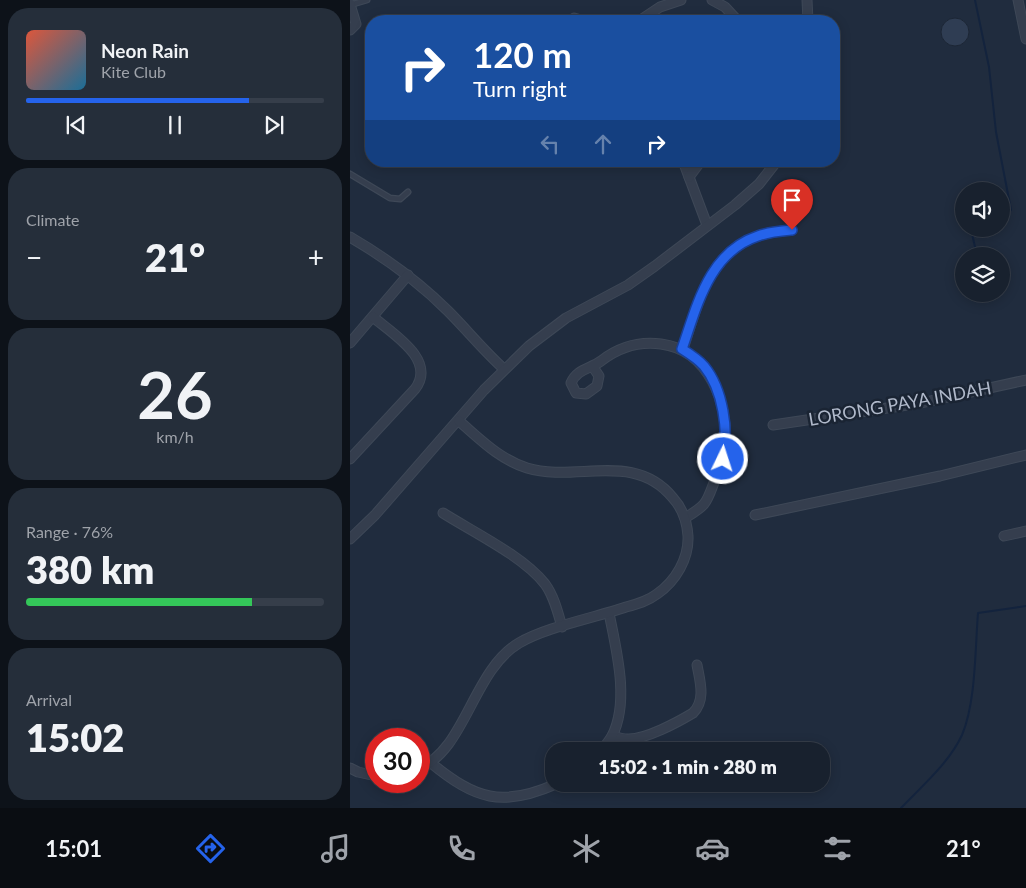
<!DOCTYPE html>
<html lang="en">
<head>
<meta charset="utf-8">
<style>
	:root { --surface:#18212e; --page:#252e3a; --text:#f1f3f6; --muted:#9fa3aa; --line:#363e4a; --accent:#2563eb }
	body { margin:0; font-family:Lato,sans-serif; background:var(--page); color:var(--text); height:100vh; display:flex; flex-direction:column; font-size:19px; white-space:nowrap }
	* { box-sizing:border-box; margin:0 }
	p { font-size:16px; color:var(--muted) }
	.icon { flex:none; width:28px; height:28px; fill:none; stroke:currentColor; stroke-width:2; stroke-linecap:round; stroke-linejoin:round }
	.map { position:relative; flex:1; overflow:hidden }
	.sheet { display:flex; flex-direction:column; gap:8px; padding:8px; background:#0d1219; width:350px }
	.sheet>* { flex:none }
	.guide { position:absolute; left:15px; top:15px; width:475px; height:152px; border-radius:20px; box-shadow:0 2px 12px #0003,0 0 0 1px var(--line); background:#1a4fa0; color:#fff; overflow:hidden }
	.buttons { position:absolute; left:605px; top:182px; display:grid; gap:10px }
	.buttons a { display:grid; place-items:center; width:55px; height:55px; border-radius:50%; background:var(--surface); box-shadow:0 2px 12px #0003,0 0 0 1px var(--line); font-size:25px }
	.speed { position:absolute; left:15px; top:728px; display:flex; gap:10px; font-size:25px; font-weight:700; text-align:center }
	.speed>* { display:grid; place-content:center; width:65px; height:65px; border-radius:50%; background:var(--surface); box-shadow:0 2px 12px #0003,0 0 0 1px var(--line); line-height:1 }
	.speed .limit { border:8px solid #d22; background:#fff; color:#111 }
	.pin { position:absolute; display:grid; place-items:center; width:42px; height:42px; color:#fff; margin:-51px -21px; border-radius:50% 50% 50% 0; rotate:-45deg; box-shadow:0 0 5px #0007 }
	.pin .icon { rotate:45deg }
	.me { position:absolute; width:55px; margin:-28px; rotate:4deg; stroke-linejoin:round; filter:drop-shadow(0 0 4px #0008) }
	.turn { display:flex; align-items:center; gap:18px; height:105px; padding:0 25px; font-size:22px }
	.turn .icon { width:65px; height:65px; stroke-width:2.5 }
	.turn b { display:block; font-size:35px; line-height:42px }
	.lanes { display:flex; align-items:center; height:48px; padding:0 25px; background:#0003; justify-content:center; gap:25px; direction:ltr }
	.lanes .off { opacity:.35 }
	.big { font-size:38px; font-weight:800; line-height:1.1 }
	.sheet .tile { flex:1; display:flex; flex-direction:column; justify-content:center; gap:8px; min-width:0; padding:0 18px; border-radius:20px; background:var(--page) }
	.sheet .dial { align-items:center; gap:0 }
	.dial b { font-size:65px; line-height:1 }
	.song { display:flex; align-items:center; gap:15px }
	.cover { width:60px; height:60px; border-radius:8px; background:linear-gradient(135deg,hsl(10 70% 55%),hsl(200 70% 35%)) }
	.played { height:5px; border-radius:2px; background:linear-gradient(90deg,var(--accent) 75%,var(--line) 75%) }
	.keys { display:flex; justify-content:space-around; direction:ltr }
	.heat { display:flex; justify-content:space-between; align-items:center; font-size:28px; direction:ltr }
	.charge { height:8px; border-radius:4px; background:linear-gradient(90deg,#34c759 76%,var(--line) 0) }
	.trip { position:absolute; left:195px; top:742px; width:285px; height:50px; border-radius:20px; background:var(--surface); box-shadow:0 2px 12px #0003,0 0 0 1px var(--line); font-weight:800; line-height:50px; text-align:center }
	.tabs { display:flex; height:80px; justify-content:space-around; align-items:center; background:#0a0d12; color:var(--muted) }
	.tabs .icon { width:35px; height:35px }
	.tabs .active { color:var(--accent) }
	.tabs b { font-size:22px; color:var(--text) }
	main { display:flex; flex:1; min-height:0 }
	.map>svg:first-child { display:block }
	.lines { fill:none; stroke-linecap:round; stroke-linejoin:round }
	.stream { stroke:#13233d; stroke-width:2 }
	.building { fill:#2f3d53; stroke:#1c2635 }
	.lane-casing { stroke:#3e4857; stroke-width:7 }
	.street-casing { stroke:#3e4857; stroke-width:11 }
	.lane { stroke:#353e4e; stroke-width:4.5 }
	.street { stroke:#353e4e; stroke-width:9 }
	.route-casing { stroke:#184099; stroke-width:12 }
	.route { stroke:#2563eb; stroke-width:9 }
	.labels { text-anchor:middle; stroke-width:5; stroke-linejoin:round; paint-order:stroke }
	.street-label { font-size:18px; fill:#b0b9ca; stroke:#1a2433 }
</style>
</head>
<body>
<main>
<section class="sheet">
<div class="tile">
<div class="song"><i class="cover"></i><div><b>Neon Rain</b><p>Kite Club</p></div></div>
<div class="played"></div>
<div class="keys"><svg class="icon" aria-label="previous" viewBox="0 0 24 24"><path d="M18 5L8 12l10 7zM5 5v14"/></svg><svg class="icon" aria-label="pause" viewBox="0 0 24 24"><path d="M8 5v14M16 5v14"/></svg><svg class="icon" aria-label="next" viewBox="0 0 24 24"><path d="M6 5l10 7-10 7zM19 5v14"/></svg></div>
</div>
<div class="tile"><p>Climate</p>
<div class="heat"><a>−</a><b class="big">21°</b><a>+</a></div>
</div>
<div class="tile dial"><b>26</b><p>km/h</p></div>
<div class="tile"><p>Range · 76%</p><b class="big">380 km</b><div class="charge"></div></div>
<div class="tile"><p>Arrival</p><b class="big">15:02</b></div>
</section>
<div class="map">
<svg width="676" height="808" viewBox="0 0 676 808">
	<rect width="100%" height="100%" fill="#202c3e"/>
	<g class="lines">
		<g class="stream">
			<path d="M625 0 639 67 646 132 661 210 651 213"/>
			<path d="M621 229 627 256"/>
			<path d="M551 808C572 786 599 763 612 735 626 702 625 649 628 613L676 606"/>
		</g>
	</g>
	<circle class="building" cx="605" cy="32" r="14"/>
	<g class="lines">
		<defs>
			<g id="lane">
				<path d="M0 5 17 0"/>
				<path d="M0 174 40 198 50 199 58 192"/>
			</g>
			<g id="street">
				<path d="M362 0 375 7 388 21"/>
				<path d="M457 0 458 21"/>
				<path d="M668 0 676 39"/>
				<path d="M0 4 6 24 0 30"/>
				<path d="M224 18 234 21"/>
				<path d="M289 21 310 7 331 0"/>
				<path d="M333 161 357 225"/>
				<path d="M339 177 351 161"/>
				<path d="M0 237C36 258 69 282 98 311 117 330 134 351 154 369"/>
				<path d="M0 343 58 275"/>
				<path d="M333 349C347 306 359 252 408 236 419 232 431 231 442 230"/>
				<path d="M243 367 249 376 247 386 236 394 226 393 221 383C227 369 240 369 251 361 269 347 288 341 311 344 359 350 379 404 375 447 374 459 369 469 365 480 362 487 359 498 354 504 349 510 341 514 335 518"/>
				<path d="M423 425 571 403 676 380"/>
				<path d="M0 459 65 389C87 360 43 334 23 317"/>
				<path d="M93 513C123 532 173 556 195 584 204 596 208 613 212 627"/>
				<path d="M405 515 590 476 676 455"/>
				<path d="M654 536 676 531"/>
				<path d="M0 539 25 515 134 390 179 346 216 318 278 285 305 266 385 205 409 184 427 161"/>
				<path d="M262 736C267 737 272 739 277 739 295 740 328 722 343 713 356 700 350 681 347 665"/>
				<path d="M251 751C255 746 259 741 262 736 280 701 266 649 259 613"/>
				<path d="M81 763C125 799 152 808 206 784"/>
				<path d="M0 768 8 772 26 776"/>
				<path d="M69 768C115 751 123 670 169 643 196 627 244 618 276 607 287 604 298 601 307 594 326 581 339 558 338 536 337 521 333 509 323 498 284 450 226 483 177 468 149 459 130 439 109 421"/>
			</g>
		</defs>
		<use href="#lane" class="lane-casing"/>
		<use href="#street" class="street-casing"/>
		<use href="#lane" class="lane"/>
		<use href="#street" class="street"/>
	</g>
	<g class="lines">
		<defs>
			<path id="route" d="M373 459C379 431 373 389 354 366 348 359 340 354 332 349 347 306 359 252 408 236 419 232 431 231 442 230"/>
		</defs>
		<use href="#route" class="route-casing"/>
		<use href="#route" class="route"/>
	</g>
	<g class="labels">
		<g class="street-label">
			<text transform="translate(550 404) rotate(-10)" y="6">LORONG PAYA INDAH</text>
		</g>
	</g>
</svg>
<div class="buttons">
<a><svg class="icon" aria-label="sound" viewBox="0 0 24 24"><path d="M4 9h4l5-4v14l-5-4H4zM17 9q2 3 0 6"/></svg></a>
<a><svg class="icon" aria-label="layers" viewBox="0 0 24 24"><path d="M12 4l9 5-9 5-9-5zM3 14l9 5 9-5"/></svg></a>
</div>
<div class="speed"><div class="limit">30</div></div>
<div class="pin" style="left:442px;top:230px;background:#d93025"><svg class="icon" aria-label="arrive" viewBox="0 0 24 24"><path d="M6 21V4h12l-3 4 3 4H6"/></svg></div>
<svg class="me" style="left:373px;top:459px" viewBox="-20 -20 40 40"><circle r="17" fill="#2563eb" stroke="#fff" stroke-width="3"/><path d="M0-11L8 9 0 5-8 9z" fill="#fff"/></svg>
<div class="trip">15:02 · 1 min · 280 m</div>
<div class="guide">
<div class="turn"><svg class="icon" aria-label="right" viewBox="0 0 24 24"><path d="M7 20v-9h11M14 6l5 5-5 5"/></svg><div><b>120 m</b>Turn right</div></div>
<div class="lanes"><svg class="icon off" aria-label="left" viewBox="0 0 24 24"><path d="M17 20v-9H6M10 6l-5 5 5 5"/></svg><svg class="icon off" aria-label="ahead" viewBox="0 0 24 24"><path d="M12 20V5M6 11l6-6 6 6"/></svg><svg class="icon" aria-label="right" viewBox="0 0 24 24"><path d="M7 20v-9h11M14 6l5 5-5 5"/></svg></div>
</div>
</div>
</main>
<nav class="tabs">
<b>15:01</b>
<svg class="icon active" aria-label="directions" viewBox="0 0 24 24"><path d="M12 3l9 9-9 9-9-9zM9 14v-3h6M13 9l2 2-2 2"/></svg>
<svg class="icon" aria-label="music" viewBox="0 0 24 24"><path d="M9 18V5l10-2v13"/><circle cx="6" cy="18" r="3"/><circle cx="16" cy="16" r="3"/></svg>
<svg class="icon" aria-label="phone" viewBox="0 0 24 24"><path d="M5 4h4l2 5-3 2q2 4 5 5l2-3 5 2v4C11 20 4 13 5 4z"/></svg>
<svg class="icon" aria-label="climate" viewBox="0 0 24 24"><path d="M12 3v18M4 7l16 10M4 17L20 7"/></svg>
<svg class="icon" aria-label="car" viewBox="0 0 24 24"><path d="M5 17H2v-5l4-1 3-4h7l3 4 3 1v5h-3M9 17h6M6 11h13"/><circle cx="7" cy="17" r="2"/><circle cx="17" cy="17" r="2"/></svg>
<svg class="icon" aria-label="filters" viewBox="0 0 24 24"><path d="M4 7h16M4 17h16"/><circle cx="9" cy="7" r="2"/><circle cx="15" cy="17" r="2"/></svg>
<b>21°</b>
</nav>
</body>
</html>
